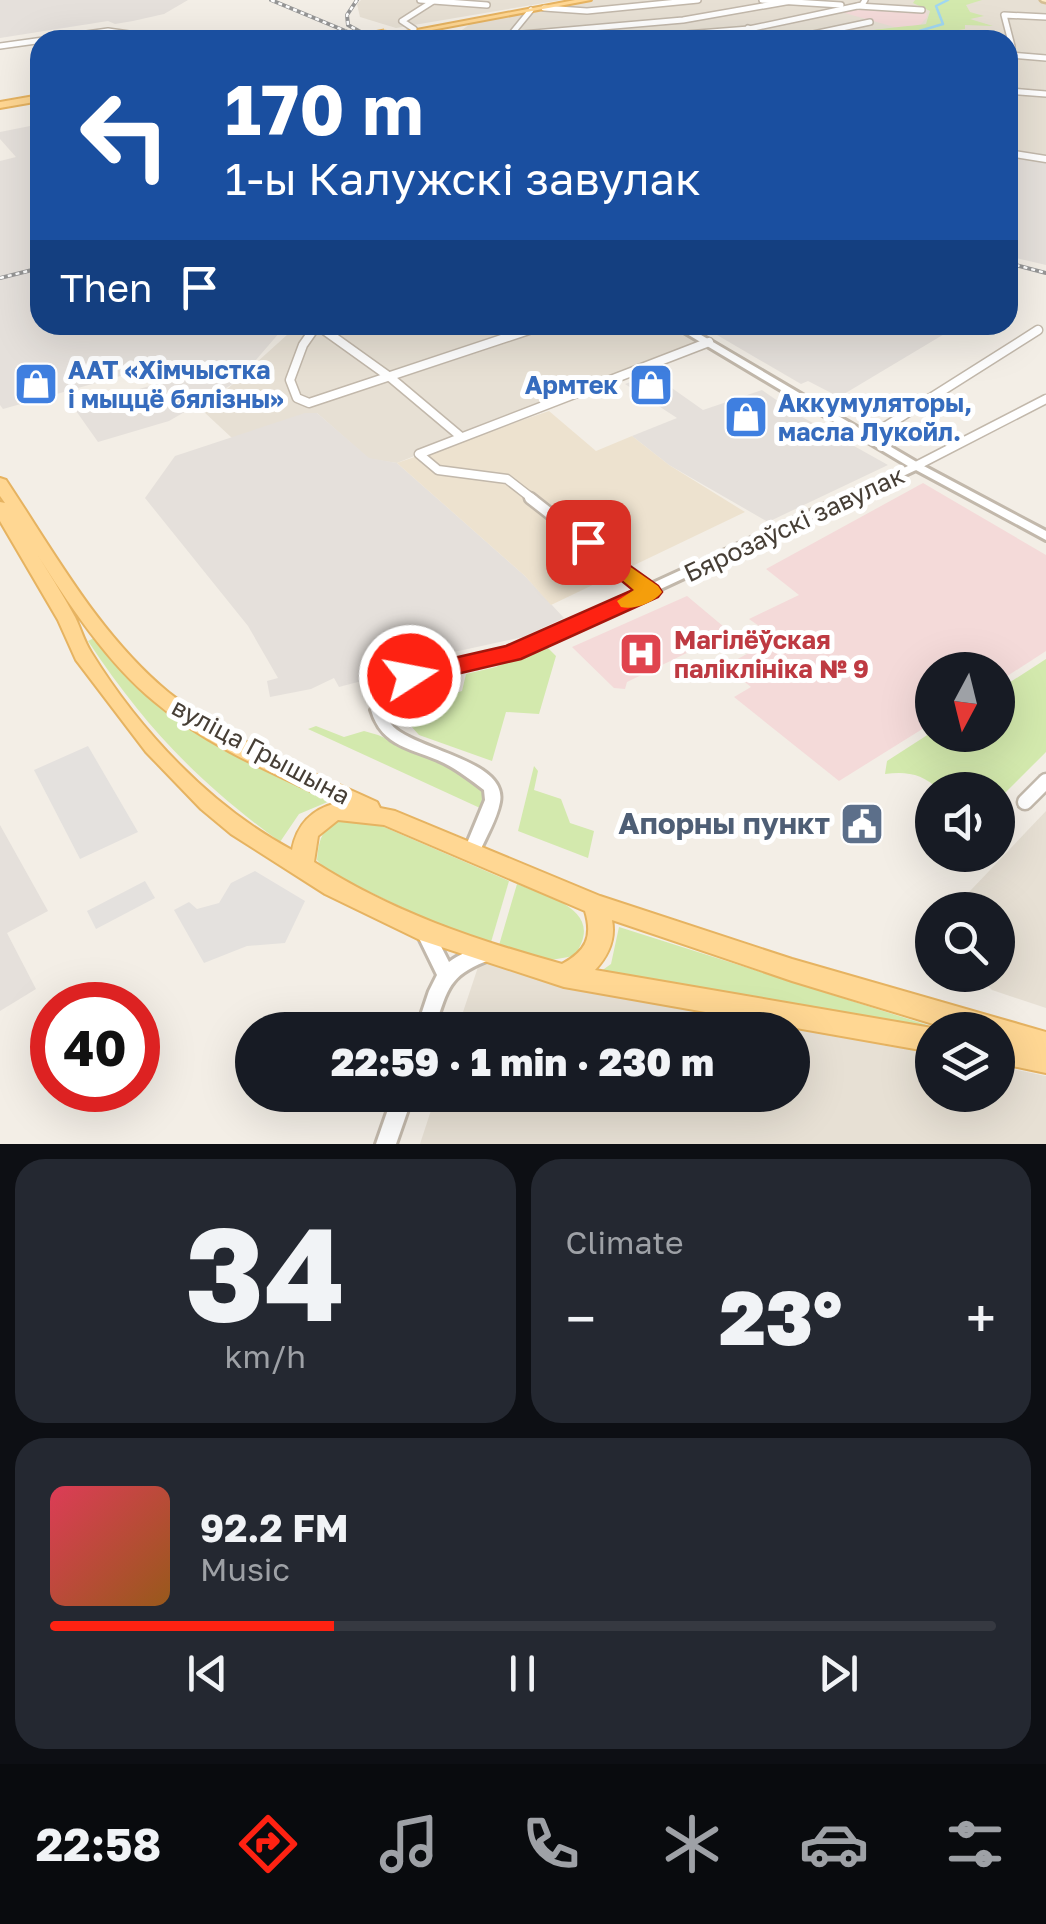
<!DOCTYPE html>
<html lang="en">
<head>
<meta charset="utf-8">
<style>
	:root { --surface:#171b24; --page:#242831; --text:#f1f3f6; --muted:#9ea1a6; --line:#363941; --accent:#fe2212 }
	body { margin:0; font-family:"Golos Text",sans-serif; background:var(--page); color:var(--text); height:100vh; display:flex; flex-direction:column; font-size:38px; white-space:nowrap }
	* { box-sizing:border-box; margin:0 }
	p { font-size:32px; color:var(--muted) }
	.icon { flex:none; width:55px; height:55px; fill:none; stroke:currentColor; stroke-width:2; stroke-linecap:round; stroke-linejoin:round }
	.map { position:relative; height:1144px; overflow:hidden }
	.details { display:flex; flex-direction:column; gap:15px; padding:15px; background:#0d0f14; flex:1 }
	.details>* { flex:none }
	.hud { position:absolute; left:30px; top:30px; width:988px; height:305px; border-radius:30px; box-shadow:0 10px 40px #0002; background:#1a4fa0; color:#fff; overflow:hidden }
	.needle { width:65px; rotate:187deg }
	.buttons { position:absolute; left:915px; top:652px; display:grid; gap:20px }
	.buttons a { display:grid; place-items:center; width:100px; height:100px; border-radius:50%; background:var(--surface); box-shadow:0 10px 40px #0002; font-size:50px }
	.speed { position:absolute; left:30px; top:982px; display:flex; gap:20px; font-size:50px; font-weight:700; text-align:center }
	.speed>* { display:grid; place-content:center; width:130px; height:130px; border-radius:50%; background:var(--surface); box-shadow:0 10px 40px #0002; line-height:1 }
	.speed .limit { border:15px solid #d22; background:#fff; color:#111 }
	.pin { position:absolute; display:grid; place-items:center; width:85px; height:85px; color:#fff; margin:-42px; border-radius:20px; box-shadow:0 5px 15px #0006 }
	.me { position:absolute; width:110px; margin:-55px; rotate:79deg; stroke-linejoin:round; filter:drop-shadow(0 0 8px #0008) }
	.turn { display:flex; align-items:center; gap:35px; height:210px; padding:0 30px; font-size:45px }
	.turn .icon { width:130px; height:130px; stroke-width:2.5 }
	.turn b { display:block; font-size:70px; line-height:85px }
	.then { display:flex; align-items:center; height:95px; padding:0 30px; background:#0003; gap:20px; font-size:38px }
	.big { font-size:75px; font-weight:800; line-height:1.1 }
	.details .card { flex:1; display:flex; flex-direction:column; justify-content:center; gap:15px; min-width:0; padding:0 35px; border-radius:30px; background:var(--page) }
	.details .dial { align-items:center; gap:0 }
	.dial b { font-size:130px; line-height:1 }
	.song { display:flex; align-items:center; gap:30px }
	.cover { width:120px; height:120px; border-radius:15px; background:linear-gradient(135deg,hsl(350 70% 55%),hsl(30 70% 35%)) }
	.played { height:10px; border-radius:5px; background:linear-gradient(90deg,var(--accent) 30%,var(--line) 30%) }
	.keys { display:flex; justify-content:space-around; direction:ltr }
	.heat { display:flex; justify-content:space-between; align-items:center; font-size:55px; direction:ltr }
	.details .tiles { flex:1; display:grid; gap:15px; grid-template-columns:1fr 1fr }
	.card:last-child { grid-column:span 2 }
	.trip { position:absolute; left:235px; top:1012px; width:575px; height:100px; border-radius:50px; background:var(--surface); box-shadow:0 10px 40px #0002; font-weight:800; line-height:100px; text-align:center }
	.tab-bar { display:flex; height:160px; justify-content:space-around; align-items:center; background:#090b0e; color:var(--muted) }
	.tab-bar .icon { width:70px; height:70px }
	.tab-bar .current { color:var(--accent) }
	.tab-bar b { font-size:45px; color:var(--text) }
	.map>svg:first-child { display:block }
	.residential { fill:#e7e0d4 }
	.industrial { fill:#e5e0db }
	.education { fill:#ede2cf }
	.medical { fill:#f4dad9 }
	.green { fill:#d3e9ad }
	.parking { fill:#e4e1de }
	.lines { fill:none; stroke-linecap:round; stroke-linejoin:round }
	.stream { stroke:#a0d7f2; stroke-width:2.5 }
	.minor-far4-casing { stroke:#c2b8ab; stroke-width:8 }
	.minor-far3-casing { stroke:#c2b8ab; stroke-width:9 }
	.minor-far2-casing { stroke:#c2b8ab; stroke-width:11 }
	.minor-far1-casing { stroke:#c2b8ab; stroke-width:15 }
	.minor-casing { stroke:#c2b8ab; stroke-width:19 }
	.tertiary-casing { stroke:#c2b8ab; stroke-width:6 }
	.secondary-casing { stroke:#d5be94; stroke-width:5 }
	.primary-casing { stroke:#e6b361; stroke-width:4 }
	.minor-far4 { stroke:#fff; stroke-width:5 }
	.minor-far3 { stroke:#fff; stroke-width:6 }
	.minor-far2 { stroke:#fff; stroke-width:8 }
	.minor-far1 { stroke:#fff; stroke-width:10 }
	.minor { stroke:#fff; stroke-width:14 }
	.tertiary { fill:#fff; fill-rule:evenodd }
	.secondary { fill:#ffecc4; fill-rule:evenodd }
	.primary { fill:#ffd793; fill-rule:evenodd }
	.rail-casing { stroke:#969696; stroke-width:4 }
	.rail { stroke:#fff; stroke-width:2.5; stroke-dasharray:4; stroke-linecap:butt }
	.primary-bridge-casing { stroke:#e6b361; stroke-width:11; stroke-linecap:butt }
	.primary-bridge { stroke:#ffd793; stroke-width:9 }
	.route { fill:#fe2212; stroke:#a5160c; stroke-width:2.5 }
	.slow { fill:#f59e0b }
	.labels { text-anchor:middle; stroke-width:10; stroke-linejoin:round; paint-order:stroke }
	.shop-label { font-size:25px; font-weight:bold; fill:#366cbe; stroke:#fff; text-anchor:start }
	.street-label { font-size:25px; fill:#463e35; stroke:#fff }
	.health-label { font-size:25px; font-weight:bold; fill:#be3a42; stroke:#fff; text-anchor:start }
	.near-service-label { font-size:30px; font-weight:bold; fill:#4e5e75; stroke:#fff; text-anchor:end }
</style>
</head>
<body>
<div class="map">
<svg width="1046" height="1144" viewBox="0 0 1046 1144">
	<rect width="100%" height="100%" fill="#f3eee6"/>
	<g class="residential">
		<path d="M361 0H562L396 28 360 17 357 4Z"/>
		<path d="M591 0H1046V155L1008 150V40H448L473 22Z"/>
		<path d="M298 325H676L702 340 397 463 369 459 317 413 232 438 203 411Z"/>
		<path d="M1046 811V1008L992 990 977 975H998V910H952Z"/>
		<path d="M480 961 932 1053V1095H998V1066L1046 1076V1144H420L436 1095H792V1030H457Z"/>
	</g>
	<g class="industrial">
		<path d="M0 0H188L164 14 133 21 115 24 108 21 0 38Z"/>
		<path d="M40 124V325H286L238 381 169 421 98 442 74 408 153 385 150 379 135 372 3 409 0 405V161L16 157 0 139V132Z"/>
		<path d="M1008 157 1046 162V265L1008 256Z"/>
		<path d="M700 325H937L951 330 839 397 808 381 801 384Z"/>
		<path d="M652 374 703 410 762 390 795 413 888 465 768 522 669 465 632 436 677 418 625 384Z"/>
		<path d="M305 413H317L369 458 397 463 525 576 564 618 523 637 422 659 426 664 339 687 334 678 311 689 270 697 267 681 278 678 248 626 145 498 175 456Z"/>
		<path d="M0 825 48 911 7 933 36 989 0 1011Z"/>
	</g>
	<path class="education" d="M549 411 596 451 632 436 669 465 745 512 551 605 525 576 397 463Z"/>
	<g class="medical">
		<path d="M866 7 926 11 927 17 918 28 905 30 841 12Z"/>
		<path d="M923 483 1046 555V651L998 682V670H932V723L839 781 734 697 751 687 725 666 776 638 749 619 799 595 766 569Z"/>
		<path d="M687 596 730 632 627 682 625 689 614 688 572 647Z"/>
	</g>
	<g class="green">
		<path d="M915 0H982L966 5 970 12 984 16 970 19 993 26 965 25V29L941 33 962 40 929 35 910 40H875L880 35 869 31C874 29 912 26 926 24L930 11 913 3Z"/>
		<path d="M94 638 153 701 214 741 330 801 299 814 280 842C197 781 145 727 88 641Z"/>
		<path d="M545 645 556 656 539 714 506 712 492 761 419 735 410 725 429 702 462 691 466 674 496 667Z"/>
		<path d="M1046 659V752L998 800V790H939C923 774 907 771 885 774L887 761 932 732 998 735V690Z"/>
		<path d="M316 726 344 737 364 731 378 735 479 778 487 790 480 808 308 729Z"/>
		<path d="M534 766 538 771 534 790 561 799 570 823 594 831 588 858 518 831Z"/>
		<path d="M347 818 370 821 509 881 489 949 328 872 317 860C319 836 323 826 347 818Z"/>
		<path d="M517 884C550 898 607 910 574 956L551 960 497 952Z"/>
		<path d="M619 927 943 1030 597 974 611 964Z"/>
	</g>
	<g class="parking">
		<path d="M88 746 138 832 80 859 34 770Z"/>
		<path d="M255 871 305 901 285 943 247 946 204 963 174 910 189 902 197 909 219 903 231 883Z"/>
		<path d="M145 881 155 898 96 929 87 911Z"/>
	</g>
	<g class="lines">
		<path class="stream" d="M889 40 943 24 936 6 948 0"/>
		<defs>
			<g id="minor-far4">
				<path d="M420 0 487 5"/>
				<path d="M762 0 841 5"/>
				<path d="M858 6 922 10"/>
				<path d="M544 8 587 11 698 0"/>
				<path d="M748 28 769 40"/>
				<path d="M414 29 402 21 435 0"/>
				<path d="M513 32 531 10"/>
				<path d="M180 40H191"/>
				<path d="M453 40 683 20 797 0"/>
				<path d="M610 40 749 29 862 5 865 0"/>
				<path d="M785 40 870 22"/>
				<path d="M0 46 108 31 171 40"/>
				<path d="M1011 55 1046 58"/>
				<path d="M1008 63 1012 46 1004 15 1046 17"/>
				<path d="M1008 91 1046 94"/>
			</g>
			<path id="minor-far3" d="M1008 153 1046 159"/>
			<g id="minor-far2">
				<path d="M317 325 303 345 290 380 297 398 309 403 544 325"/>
				<path d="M317 325 391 378 460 436"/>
				<path d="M869 437 1038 330"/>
				<path d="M916 466 1046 399"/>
				<path d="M534 500 507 479 438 470 419 454 709 342"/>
			</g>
			<path id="minor-far1" d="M530 498 650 592"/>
			<path id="minor" d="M1025 802 1046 781"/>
			<g id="tertiary">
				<path d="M672 325H684L920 464 1046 531V540L916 470 517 656 414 680 394 693 385 710C387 716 387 719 391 724 411 750 508 759 500 802 497 819 486 837 479 853L477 858 471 860 465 858 463 853 485 800 484 790C471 780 458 770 444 763 413 748 382 748 371 710L384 687 405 673 509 649 908 466Z"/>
				<path d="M426 927 432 929 449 962C460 954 479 944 492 949L495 954 492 959C448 975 448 988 434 1030H416L429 991 437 975 417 934 420 929Z"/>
				<path d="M393 1095H413L396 1144H376Z"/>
			</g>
			<path id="secondary" d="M1041 0H1046V2L1042 1Z"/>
			<g id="primary">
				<path d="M575 0H591L389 38 385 36Z"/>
				<path d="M40 95V101L0 108V102Z"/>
				<path d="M0 478 6 480C54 552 99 635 168 692 229 741 306 769 377 802L380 808 395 811 600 896 792 959 1046 1032V1073L998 1063V1030H953L792 981 612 920C616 940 608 956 595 970L932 1028 937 1030H932V1052L564 987 420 940 325 894 231 834 201 809 146 752 76 660 58 620 0 521V502L5 503 0 496ZM35 551C69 604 106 662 155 702 208 747 275 774 337 803 312 809 297 824 292 850 211 807 139 730 91 652 84 641 81 629 75 617 63 595 49 573 35 551ZM338 820 384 825 585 911C593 937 586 951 562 964 475 940 392 912 314 862L318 836Z"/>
			</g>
		</defs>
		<use href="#minor-far4" class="minor-far4-casing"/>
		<use href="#minor-far3" class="minor-far3-casing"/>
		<use href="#minor-far2" class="minor-far2-casing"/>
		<use href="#minor-far1" class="minor-far1-casing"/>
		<use href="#minor" class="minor-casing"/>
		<use href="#tertiary" class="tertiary-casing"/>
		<use href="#secondary" class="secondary-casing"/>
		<use href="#primary" class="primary-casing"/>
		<use href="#minor-far4" class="minor-far4"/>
		<use href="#minor-far3" class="minor-far3"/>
		<use href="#minor-far2" class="minor-far2"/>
		<use href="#minor-far1" class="minor-far1"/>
		<use href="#minor" class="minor"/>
		<use href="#tertiary" class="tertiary"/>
		<use href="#secondary" class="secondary"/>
		<use href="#primary" class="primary"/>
		<defs>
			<g id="rail">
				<path d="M271 0 367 40"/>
				<path d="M357 0 347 15 348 25 366 35"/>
				<path d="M1008 263 1046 273"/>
				<path d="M0 278 40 268"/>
			</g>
		</defs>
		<use href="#rail" class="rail-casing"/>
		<use href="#rail" class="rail"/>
		<defs>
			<path id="primary-bridge" d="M354 40 385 34"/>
		</defs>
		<use href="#primary-bridge" class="primary-bridge-casing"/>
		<use href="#primary-bridge" class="primary-bridge"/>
	</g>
	<path class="route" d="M588 536 658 586 662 592 658 597 521 659 410 685 401 682 397 676 401 670 506 646 633 590 580 547 576 542Z"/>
	<path class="slow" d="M616 557 658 586 662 592C654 603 634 610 621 607L617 601 634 590 605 565Z"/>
	<defs>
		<symbol id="shop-square" viewBox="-11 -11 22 22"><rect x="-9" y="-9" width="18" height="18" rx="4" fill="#3f7fe0" stroke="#fff"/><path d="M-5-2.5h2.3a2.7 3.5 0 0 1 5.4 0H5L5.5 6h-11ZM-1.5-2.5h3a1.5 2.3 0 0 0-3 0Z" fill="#fff"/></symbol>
		<symbol id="hospital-square" viewBox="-11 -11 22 22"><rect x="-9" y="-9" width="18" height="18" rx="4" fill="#e0444e" stroke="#fff"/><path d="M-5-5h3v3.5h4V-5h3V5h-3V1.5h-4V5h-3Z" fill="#fff"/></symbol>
		<symbol id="civic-square" viewBox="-11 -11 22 22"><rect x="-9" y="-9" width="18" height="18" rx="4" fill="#5c6f8a" stroke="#fff"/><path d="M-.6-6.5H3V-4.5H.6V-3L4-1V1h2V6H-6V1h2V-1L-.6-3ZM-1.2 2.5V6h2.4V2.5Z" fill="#fff"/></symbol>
	</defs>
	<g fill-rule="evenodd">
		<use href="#shop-square" x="11" y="359" width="50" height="50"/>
		<use href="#shop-square" x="626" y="360" width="50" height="50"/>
		<use href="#shop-square" x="721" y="392" width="50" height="50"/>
		<use href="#hospital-square" x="616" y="629" width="50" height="50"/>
		<use href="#civic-square" x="837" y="799" width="50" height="50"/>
	</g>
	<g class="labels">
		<g class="shop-label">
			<text x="68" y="379">ААТ «Хімчыстка<tspan x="68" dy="29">і мыццё бялізны»</tspan></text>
			<text x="618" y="394" text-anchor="end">Армтек</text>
			<text x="778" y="412">Аккумуляторы,<tspan x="778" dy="29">масла Лукойл.</tspan></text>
		</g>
		<g class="street-label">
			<text transform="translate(794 524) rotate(-25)" y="9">Бярозаўскі завулак</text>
			<text transform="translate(261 751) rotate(28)" y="9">вуліца Грышына</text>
		</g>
		<g class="health-label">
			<text x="674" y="649">Магілёўская<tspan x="674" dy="29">паліклініка № 9</tspan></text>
		</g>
		<g class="near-service-label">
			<text x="830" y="834">Апорны пункт</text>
		</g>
	</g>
</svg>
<div class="buttons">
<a><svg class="needle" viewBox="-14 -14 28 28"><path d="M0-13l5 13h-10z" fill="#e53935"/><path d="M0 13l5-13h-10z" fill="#9ea1a6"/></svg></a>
<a><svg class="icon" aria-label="sound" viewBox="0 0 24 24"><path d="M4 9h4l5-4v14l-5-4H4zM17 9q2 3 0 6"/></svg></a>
<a><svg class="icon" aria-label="search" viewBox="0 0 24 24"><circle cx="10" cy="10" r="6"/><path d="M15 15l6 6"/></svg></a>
<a><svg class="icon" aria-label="layers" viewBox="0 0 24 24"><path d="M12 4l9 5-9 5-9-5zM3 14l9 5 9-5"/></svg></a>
</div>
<div class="speed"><div class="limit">40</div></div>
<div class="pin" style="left:588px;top:542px;background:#d93025"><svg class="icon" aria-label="arrive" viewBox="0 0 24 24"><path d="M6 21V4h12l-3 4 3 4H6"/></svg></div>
<svg class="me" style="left:410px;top:676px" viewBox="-20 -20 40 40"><circle r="17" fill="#fe2212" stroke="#fff" stroke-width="3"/><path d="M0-11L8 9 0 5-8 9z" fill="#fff"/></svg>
<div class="trip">22:59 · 1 min · 230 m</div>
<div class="hud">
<div class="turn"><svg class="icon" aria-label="left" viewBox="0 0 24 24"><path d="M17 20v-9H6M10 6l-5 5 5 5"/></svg><div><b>170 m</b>1-ы Калужскі завулак</div></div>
<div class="then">Then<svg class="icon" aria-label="arrive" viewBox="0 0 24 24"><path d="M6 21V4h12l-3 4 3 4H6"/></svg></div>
</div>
</div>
<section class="details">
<div class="tiles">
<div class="card dial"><b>34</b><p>km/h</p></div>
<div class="card"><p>Climate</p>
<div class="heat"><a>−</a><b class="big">23°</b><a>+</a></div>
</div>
<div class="card">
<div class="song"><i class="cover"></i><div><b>92.2 FM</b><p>Music</p></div></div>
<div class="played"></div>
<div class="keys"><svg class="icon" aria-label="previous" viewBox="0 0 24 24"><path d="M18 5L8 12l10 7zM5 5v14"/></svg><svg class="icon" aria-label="pause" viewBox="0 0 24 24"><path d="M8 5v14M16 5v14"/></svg><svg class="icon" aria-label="next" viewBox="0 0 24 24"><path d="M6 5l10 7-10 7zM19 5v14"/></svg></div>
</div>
</div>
</section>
<nav class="tab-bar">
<b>22:58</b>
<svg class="icon current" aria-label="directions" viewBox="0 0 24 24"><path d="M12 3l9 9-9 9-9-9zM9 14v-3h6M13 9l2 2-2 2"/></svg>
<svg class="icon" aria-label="music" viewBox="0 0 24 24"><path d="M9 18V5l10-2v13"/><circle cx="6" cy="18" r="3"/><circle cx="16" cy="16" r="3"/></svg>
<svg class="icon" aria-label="phone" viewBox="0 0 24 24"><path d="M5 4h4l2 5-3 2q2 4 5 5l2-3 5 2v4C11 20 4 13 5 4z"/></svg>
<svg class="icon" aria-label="climate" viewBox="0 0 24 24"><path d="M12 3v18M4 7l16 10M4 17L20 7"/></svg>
<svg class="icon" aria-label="car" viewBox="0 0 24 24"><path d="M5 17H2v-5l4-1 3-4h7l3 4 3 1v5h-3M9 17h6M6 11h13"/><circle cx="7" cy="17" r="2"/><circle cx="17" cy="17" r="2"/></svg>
<svg class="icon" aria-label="filters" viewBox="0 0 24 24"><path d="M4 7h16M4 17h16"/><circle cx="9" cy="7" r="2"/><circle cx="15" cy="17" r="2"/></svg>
</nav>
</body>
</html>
